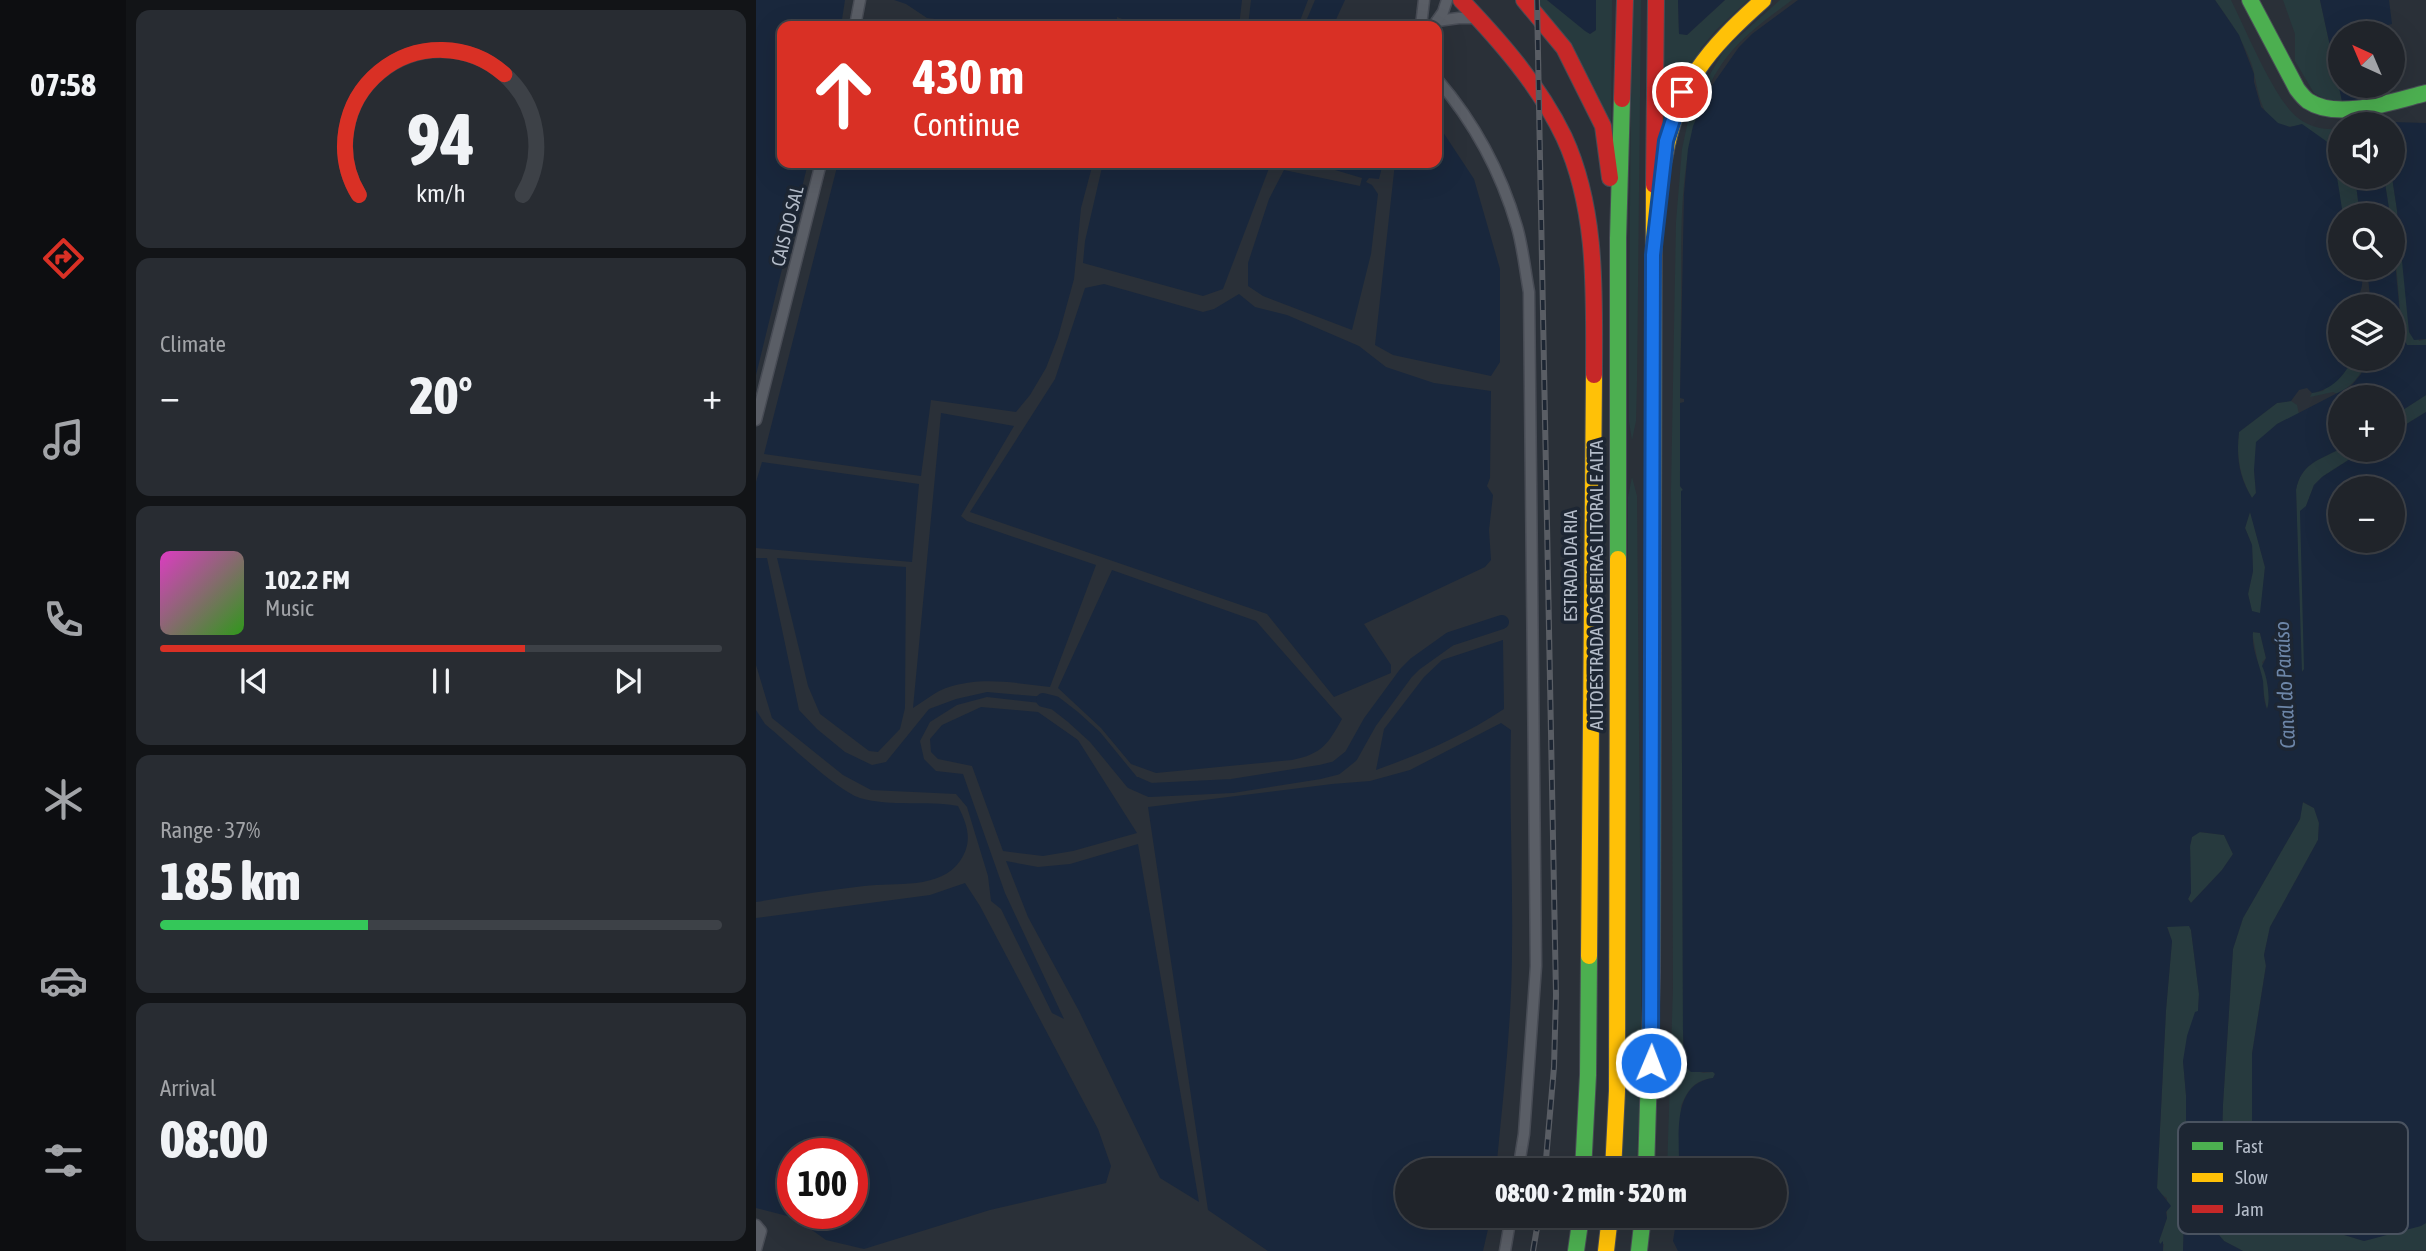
<!DOCTYPE html>
<html lang="en">
<head>
<meta charset="utf-8">
<style>
	:root { --surface:#20242a; --page:#282c32; --text:#f1f3f6; --muted:#a2a4a8; --line:#3d4147; --accent:#d93025 }
	body { margin:0; font-family:"Asap Condensed",sans-serif; background:var(--page); color:var(--text); height:100vh; display:flex; flex-direction:column; font-size:26px; white-space:nowrap }
	* { box-sizing:border-box; margin:0 }
	p { font-size:23px; color:var(--muted) }
	.icon { flex:none; width:38px; height:38px; fill:none; stroke:currentColor; stroke-width:2; stroke-linecap:round; stroke-linejoin:round }
	.map { position:relative; flex:1; overflow:hidden }
	.panel { display:flex; flex-direction:column; gap:10px; padding:10px; background:#121417; width:630px }
	.panel>* { flex:none }
	.guide { position:absolute; left:21px; top:21px; width:665px; height:147px; border-radius:14px; box-shadow:0 7px 28px #0002,0 0 0 2px var(--line); background:#d93025; color:#fff; overflow:hidden }
	.needle { width:46px; rotate:316deg }
	.buttons { position:absolute; left:1572px; top:21px; display:grid; gap:14px }
	.buttons a { display:grid; place-items:center; width:77px; height:77px; border-radius:50%; background:var(--surface); box-shadow:0 7px 28px #0002,0 0 0 2px var(--line); font-size:35px }
	.speed { position:absolute; left:21px; top:1138px; display:flex; gap:14px; font-size:35px; font-weight:700; text-align:center }
	.speed>* { display:grid; place-content:center; width:91px; height:91px; border-radius:50%; background:var(--surface); box-shadow:0 7px 28px #0002,0 0 0 2px var(--line); line-height:1 }
	.speed .limit { border:10px solid #d22; background:#fff; color:#111 }
	.pin { position:absolute; display:grid; place-items:center; width:60px; height:60px; color:#fff; margin:-30px; border:4px solid #fff; border-radius:50%; box-shadow:0 2px 7px #0007 }
	.me { position:absolute; width:77px; margin:-38px; rotate:1deg; stroke-linejoin:round; filter:drop-shadow(0 0 5px #0008) }
	.turn { display:flex; align-items:center; gap:24px; height:147px; padding:0 21px; font-size:32px }
	.turn .icon { width:91px; height:91px; stroke-width:2.5 }
	.turn b { display:block; font-size:49px; line-height:60px }
	.big { font-size:52px; font-weight:800; line-height:1.1 }
	.panel .widget { flex:1; display:flex; flex-direction:column; justify-content:center; gap:10px; min-width:0; padding:0 24px; border-radius:14px; background:var(--page) }
	.panel .dial { align-items:center; gap:0 }
	.dial svg { height:182px; overflow:visible; fill:none; stroke:var(--line); stroke-width:7; stroke-linecap:round; text-anchor:middle }
	.dial text { fill:var(--text); stroke:none }
	.song { display:flex; align-items:center; gap:21px }
	.cover { width:84px; height:84px; border-radius:10px; background:linear-gradient(135deg,hsl(310 70% 55%),hsl(110 70% 35%)) }
	.played { height:7px; border-radius:4px; background:linear-gradient(90deg,var(--accent) 65%,var(--line) 65%) }
	.keys { display:flex; justify-content:space-around; direction:ltr }
	.heat { display:flex; justify-content:space-between; align-items:center; font-size:38px; direction:ltr }
	.charge { height:10px; border-radius:5px; background:linear-gradient(90deg,#34c759 37%,var(--line) 0) }
	.trip { position:absolute; left:639px; top:1158px; width:392px; height:70px; border-radius:35px; background:var(--surface); box-shadow:0 7px 28px #0002,0 0 0 2px var(--line); font-weight:800; line-height:70px; text-align:center }
	main { display:flex; flex:1; min-height:0 }
	.tabs { display:flex; flex-direction:column; width:126px; justify-content:space-around; align-items:center; background:#0d0e11; color:var(--muted) }
	.tabs .icon { width:49px; height:49px }
	.tabs .on { color:var(--accent) }
	.tabs b { font-size:32px; color:var(--text) }
	.map>svg:first-child { display:block }
	.green { fill:#273a3e }
	.water { fill:#19273c; fill-rule:evenodd }
	.lines { fill:none; stroke-linecap:round; stroke-linejoin:round }
	.canal { stroke:#19273c; stroke-width:14 }
	.street-casing { stroke:#484c55; stroke-width:13 }
	.fast-casing { stroke:#484c55; stroke-width:18 }
	.slow-casing { stroke:#484c55; stroke-width:18 }
	.jam-casing { stroke:#484c55; stroke-width:18 }
	.street { stroke:#5a5e66; stroke-width:10 }
	.fast { stroke:#4caf50; stroke-width:16 }
	.slow { stroke:#ffc107; stroke-width:16 }
	.jam { stroke:#c62828; stroke-width:16 }
	.rail-casing { stroke:#595d64; stroke-width:6 }
	.rail { stroke:#1d2633; stroke-width:3.5; stroke-dasharray:10; stroke-linecap:butt }
	.route-casing { stroke:#114b97; stroke-width:18 }
	.route { stroke:#1a73e8; stroke-width:12 }
	.labels { text-anchor:middle; stroke-width:7; stroke-linejoin:round; paint-order:stroke }
	.street-label { font-size:19px; fill:#b4bcc9; stroke:#1d2633 }
	.water-label { font-size:21px; font-style:italic; fill:#6d86a8; stroke:#1d2633 }
	.key { fill:#1d2633; stroke:#4a5360; stroke-width:2 }
	.key-label { font-size:19px; fill:#b4bcc9 }
</style>
</head>
<body>
<main>
<nav class="tabs">
<b>07:58</b>
<svg class="icon on" aria-label="directions" viewBox="0 0 24 24"><path d="M12 3l9 9-9 9-9-9zM9 14v-3h6M13 9l2 2-2 2"/></svg>
<svg class="icon" aria-label="music" viewBox="0 0 24 24"><path d="M9 18V5l10-2v13"/><circle cx="6" cy="18" r="3"/><circle cx="16" cy="16" r="3"/></svg>
<svg class="icon" aria-label="phone" viewBox="0 0 24 24"><path d="M5 4h4l2 5-3 2q2 4 5 5l2-3 5 2v4C11 20 4 13 5 4z"/></svg>
<svg class="icon" aria-label="climate" viewBox="0 0 24 24"><path d="M12 3v18M4 7l16 10M4 17L20 7"/></svg>
<svg class="icon" aria-label="car" viewBox="0 0 24 24"><path d="M5 17H2v-5l4-1 3-4h7l3 4 3 1v5h-3M9 17h6M6 11h13"/><circle cx="7" cy="17" r="2"/><circle cx="17" cy="17" r="2"/></svg>
<svg class="icon" aria-label="filters" viewBox="0 0 24 24"><path d="M4 7h16M4 17h16"/><circle cx="9" cy="7" r="2"/><circle cx="15" cy="17" r="2"/></svg>
</nav>
<section class="panel">
<div class="widget dial"><svg viewBox="0 0 100 80">
<path d="M14 69A42 42 0 1 1 86 69"/>
<path d="M14 69A42 42 0 0 1 78 16" stroke="#d93025"/>
<text x="50" y="56" font-size="32" font-weight="700">94</text>
<text x="50" y="72" font-size="11">km/h</text>
</svg></div>
<div class="widget"><p>Climate</p>
<div class="heat"><a>−</a><b class="big">20°</b><a>+</a></div>
</div>
<div class="widget">
<div class="song"><i class="cover"></i><div><b>102.2 FM</b><p>Music</p></div></div>
<div class="played"></div>
<div class="keys"><svg class="icon" aria-label="previous" viewBox="0 0 24 24"><path d="M18 5L8 12l10 7zM5 5v14"/></svg><svg class="icon" aria-label="pause" viewBox="0 0 24 24"><path d="M8 5v14M16 5v14"/></svg><svg class="icon" aria-label="next" viewBox="0 0 24 24"><path d="M6 5l10 7-10 7zM19 5v14"/></svg></div>
</div>
<div class="widget"><p>Range · 37%</p><b class="big">185 km</b><div class="charge"></div></div>
<div class="widget"><p>Arrival</p><b class="big">08:00</b></div>
</section>
<div class="map">
<svg width="1670" height="1251" viewBox="0 0 1670 1251">
	<rect width="100%" height="100%" fill="#2a3038"/>
	<g class="green">
		<path d="M775 0H791L834 34 840 30V0H856L855 130C836 71 813 46 775 0Z"/>
		<path d="M876 0H885L881 380 880 421 876 440 873 422V315Z"/>
		<path d="M905 0H922L923 33 931 35 969 0H992L960 30 945 48 906 133Z"/>
		<path d="M1024 0H1036C1011 19 983 38 965 65 919 134 926 229 925 309 924 368 924 427 924 486L927 490 925 492 927 1030 928 1066 947 1073 957 1072 959 1074 957 1078C938 1081 933 1088 925 1106L923 1171H911L917 989 915 490 920 222 926 149 932 121 944 91 969 49Z"/>
		<path d="M1459 0H1475C1489 28 1519 101 1542 118 1555 128 1569 130 1584 129V177H1599L1604 215H1587L1540 126C1507 131 1503 96 1498 73 1496 62 1489 48 1483 37 1477 24 1467 12 1459 0Z"/>
		<path d="M1527 0H1564L1586 101 1568 99 1558 93 1539 61V34Z"/>
		<path d="M1628 177H1636L1641 210V221L1663 341 1670 339V345H1651L1646 336 1636 215H1634Z"/>
		<path d="M1597 359H1611C1605 376 1597 385 1581 394L1577 392 1554 397 1556 393 1567 391Z"/>
		<path d="M1670 395V412L1636 433V417Z"/>
		<path d="M1535 401 1541 405 1543 414 1521 424 1498 470 1500 493 1496 498C1484 477 1480 457 1483 432L1521 403Z"/>
		<path d="M1584 449 1608 450 1566 477 1558 485 1550 506 1548 670 1545 672 1540 490C1545 464 1562 460 1584 449Z"/>
		<path d="M876 477 881 496 885 965V1065L880 1171H864L871 944 872 497Z"/>
		<path d="M1494 511 1509 567 1505 614 1496 612 1492 594 1497 571 1496 545 1489 528Z"/>
		<path d="M1496 632 1504 633 1510 658 1506 662C1511 674 1516 699 1511 710Z"/>
		<path d="M1546 802 1558 808 1563 823 1562 840 1514 927 1508 955 1510 965 1496 1054 1497 1128 1495 1192 1521 1223 1559 1226 1608 1241 1670 1223V1250L1487 1251 1468 1241 1463 1235 1467 1104 1477 949 1487 918 1544 819Z"/>
		<path d="M1443 832 1468 835 1477 854 1466 870 1435 903 1432 899 1435 893 1434 846 1436 837Z"/>
		<path d="M1411 926H1433L1435 930 1443 994 1442 1012 1427 1061 1430 1095V1157L1427 1251H1407L1408 1244H1403V1241L1411 1218V1198L1402 1192 1401 1188 1410 1010 1416 941Z"/>
	</g>
	<g class="water">
		<path d="M0 0H89L85 26H26V163H52L0 375Z"/>
		<path d="M138 0H486L483 26H384L361 17V26H237L171 18 150 4Z"/>
		<path d="M495 0H552L542 26H492Z"/>
		<path d="M559 0H589L577 26H548Z"/>
		<path d="M791 0H840V30L834 34 829 31Z"/>
		<path d="M922 0H969L931 35 923 34Z"/>
		<path d="M1042 0H1459L1483 35 1498 74V82L1505 107 1522 123 1534 127 1546 124 1570 141 1577 152 1587 215H1584V268H1599L1597 271C1612 277 1605 288 1602 299L1604 306H1584V359H1597C1587 377 1577 389 1556 393L1551 388 1543 390 1535 401 1521 403 1483 432C1480 457 1483 477 1496 498L1500 493 1498 470 1500 442 1521 424 1595 386 1605 374 1611 359H1636V306H1615L1611 268H1636V230L1646 336 1651 345H1670V395L1636 417V397H1584V449C1562 460 1545 464 1540 490L1546 672 1548 669 1544 511 1550 506 1558 485 1566 477 1608 450H1636V433L1670 412V1223L1665 1226 1608 1241 1559 1226 1521 1223 1506 1215 1496 1204V1054L1510 966 1508 955 1514 927 1562 840 1563 823 1558 808 1547 802 1544 819 1487 918 1477 949 1467 1104 1463 1235 1468 1241 1487 1251H1427L1430 1157V1095L1427 1061 1431 1036 1439 1012 1442 1011 1443 994 1435 930 1433 926 1411 927 1416 941 1410 1010 1401 1188 1415 1206 1410 1212 1411 1218 1403 1241 1404 1244 1407 1241V1251H922L917 1241 921 1216H1018V1171H923C924 1138 914 1084 957 1078L959 1074 957 1072H935L928 1065 927 1030 925 491 927 490 924 486V403L928 402V399L924 398 928 194 932 149 937 126 955 87 983 47 996 34ZM1584 488H1636V541H1584ZM1494 512 1509 567 1504 613 1496 611 1492 594 1497 571 1496 545 1489 528ZM1497 632 1504 633 1510 658 1506 666C1511 675 1515 700 1511 709 1507 699 1508 691 1507 681 1504 664 1495 649 1497 632ZM1444 832 1468 835 1477 854 1466 870 1435 903 1432 899 1435 893 1434 846 1436 837Z"/>
		<path d="M1564 0H1633L1636 24 1620 28 1613 33H1584V86H1617L1618 93 1616 97 1620 124H1594L1586 101Z"/>
		<path d="M1636 122 1670 123V339L1658 340 1653 332 1641 210 1636 177V124H1634Z"/>
		<path d="M681 123 718 179 744 269V362L735 376 637 355 619 345 639 163H681Z"/>
		<path d="M82 163H337L325 208 318 279 302 337 290 368 274 395 260 412 175 400 165 476 8 454Z"/>
		<path d="M347 163H515L467 289 447 296 327 263 329 241Z"/>
		<path d="M570 163H627L623 179 613 178 610 182 616 185 622 194 615 254 596 330 507 296 492 286V263L513 199 528 170 604 186 606 178 569 167Z"/>
		<path d="M1599 177H1628L1634 215H1604Z"/>
		<path d="M348 284 447 312 458 309 483 294 499 307 531 315 603 346 630 367 678 383 735 391 734 478 731 486 737 495 733 530 735 560 729 567 608 624 635 665V673L578 697 511 614 214 512 299 379 329 288Z"/>
		<path d="M185 413 258 426 205 516 211 521 340 565 294 687C259 683 225 676 190 688 179 692 168 701 157 708Z"/>
		<path d="M6 462 163 484 156 562 0 548V482Z"/>
		<path d="M0 558H11L43 710 61 729 89 752 116 765 130 762 173 709 200 699 231 692 290 697 284 703 231 697 201 705 174 722 164 741 168 759 180 771 207 774 249 893 308 1019 296 1013 245 909 235 901 232 876 211 807 200 794 115 790 87 775 16 718 0 665Z"/>
		<path d="M21 558 150 567 149 708 144 729 122 752 113 751 64 714 52 686Z"/>
		<path d="M356 570 500 621 586 719C572 744 566 754 536 760L400 773 375 764 345 728 302 688Z"/>
		<path d="M747 640 748 709C709 735 665 754 620 770L628 729 668 677 686 660Z"/>
		<path d="M225 707 282 712 322 740 381 833 317 851 287 856 247 851 216 766 182 759 175 752 174 739 186 725Z"/>
		<path d="M0 710 9 724C31 742 80 790 104 798 135 807 170 800 202 806 212 826 217 842 204 861 184 890 139 882 108 886 72 890 36 896 0 902Z"/>
		<path d="M745 723 755 730C753 803 757 875 756 948 756 1023 747 1097 740 1171H651V1216H735L727 1251H512L452 1210 392 807 576 784 614 781 654 770Z"/>
		<path d="M382 844 443 1202 404 1178 323 1011 272 917 250 861 282 867 314 864Z"/>
		<path d="M209 883 224 906 342 1129 355 1166 350 1183 234 1210 108 1249 70 1240 39 1218 0 1208V918L174 895ZM37 1153H96V1213H37Z"/>
	</g>
	<g class="lines">
		<path class="canal" d="M287 700 299 703 317 717 339 737 376 782 394 790 476 786 564 772 580 768 595 756 614 722 650 673 659 664 694 639 746 622"/>
		<defs>
			<g id="street">
				<path d="M681 21 703 18H722"/>
				<path d="M680 22 687 12 691 0"/>
				<path d="M99 26 104 0"/>
				<path d="M665 26 668 0"/>
				<path d="M681 79C718 122 745 172 761 227 767 248 769 270 773 292L780 966 768 1134 762 1171"/>
				<path d="M0 420 65 163"/>
				<path d="M0 1225 5 1231 0 1249"/>
				<path d="M749 1251 755 1216"/>
			</g>
			<g id="fast">
				<path d="M1494 0 1541 89C1544 93 1548 98 1552 101 1582 121 1638 101 1670 93"/>
				<path d="M862 559V238L866 99"/>
				<path d="M827 1171 832 1075 833 956"/>
				<path d="M890 1171 896 972 897 554"/>
				<path d="M820 1251 825 1216"/>
				<path d="M883 1251 887 1216"/>
			</g>
			<g id="slow">
				<path d="M908 160C921 84 951 50 1007 0"/>
				<path d="M897 554 898 185"/>
				<path d="M833 956 838 375"/>
				<path d="M857 1171 861 1091 862 559"/>
				<path d="M850 1251 854 1216"/>
			</g>
			<g id="jam">
				<path d="M705 0C744 41 783 85 808 137 842 211 838 295 838 375"/>
				<path d="M768 0 808 48 847 126 854 178"/>
				<path d="M866 99 869 0"/>
				<path d="M898 185 900 0"/>
			</g>
		</defs>
		<use href="#street" class="street-casing"/>
		<use href="#fast" class="fast-casing"/>
		<use href="#slow" class="slow-casing"/>
		<use href="#jam" class="jam-casing"/>
		<use href="#street" class="street"/>
		<use href="#fast" class="fast"/>
		<use href="#slow" class="slow"/>
		<use href="#jam" class="jam"/>
		<defs>
			<g id="rail">
				<path d="M781 0 800 995 798 1067 789 1171"/>
				<path d="M777 1251 783 1216"/>
			</g>
		</defs>
		<use href="#rail" class="rail-casing"/>
		<use href="#rail" class="rail"/>
	</g>
	<g class="lines">
		<defs>
			<path id="route" d="M895 1063 897 255 910 141 926 92"/>
		</defs>
		<use href="#route" class="route-casing"/>
		<use href="#route" class="route"/>
	</g>
	<g class="labels">
		<g class="street-label">
			<text transform="translate(31 226) rotate(-76)" y="7">CAIS DO SAL</text>
			<text transform="translate(814 566) rotate(-90)" y="7">ESTRADA DA RIA</text>
			<text transform="translate(840 585) rotate(-90)" y="7">AUTOESTRADA DAS BEIRAS LITORAL E ALTA</text>
		</g>
		<g class="water-label">
			<text transform="translate(1529 685) rotate(-93)" y="7">Canal do Paraíso</text>
		</g>
	</g>
	<rect x="1422" y="1122" width="230" height="112" rx="10" class="key"/>
	<rect x="1436" y="1142" width="31" height="8" fill="#4caf50"/>
	<rect x="1436" y="1173" width="31" height="9" fill="#ffc107"/>
	<rect x="1436" y="1205" width="31" height="8" fill="#c62828"/>
	<g class="key-label">
		<text x="1479" y="1153">Fast</text>
		<text x="1479" y="1184">Slow</text>
		<text x="1479" y="1216">Jam</text>
	</g>
</svg>
<div class="buttons">
<a><svg class="needle" viewBox="-14 -14 28 28"><path d="M0-13l5 13h-10z" fill="#e53935"/><path d="M0 13l5-13h-10z" fill="#a2a4a8"/></svg></a>
<a><svg class="icon" aria-label="sound" viewBox="0 0 24 24"><path d="M4 9h4l5-4v14l-5-4H4zM17 9q2 3 0 6"/></svg></a>
<a><svg class="icon" aria-label="search" viewBox="0 0 24 24"><circle cx="10" cy="10" r="6"/><path d="M15 15l6 6"/></svg></a>
<a><svg class="icon" aria-label="layers" viewBox="0 0 24 24"><path d="M12 4l9 5-9 5-9-5zM3 14l9 5 9-5"/></svg></a>
<a>+</a>
<a>−</a>
</div>
<div class="speed"><div class="limit">100</div></div>
<div class="pin" style="left:926px;top:92px;background:#d93025"><svg class="icon" aria-label="arrive" viewBox="0 0 24 24"><path d="M6 21V4h12l-3 4 3 4H6"/></svg></div>
<svg class="me" style="left:895px;top:1063px" viewBox="-20 -20 40 40"><circle r="17" fill="#1a73e8" stroke="#fff" stroke-width="3"/><path d="M0-11L8 9 0 5-8 9z" fill="#fff"/></svg>
<div class="trip">08:00 · 2 min · 520 m</div>
<div class="guide">
<div class="turn"><svg class="icon" aria-label="ahead" viewBox="0 0 24 24"><path d="M12 20V5M6 11l6-6 6 6"/></svg><div><b>430 m</b>Continue</div></div>
</div>
</div>
</main>
</body>
</html>
